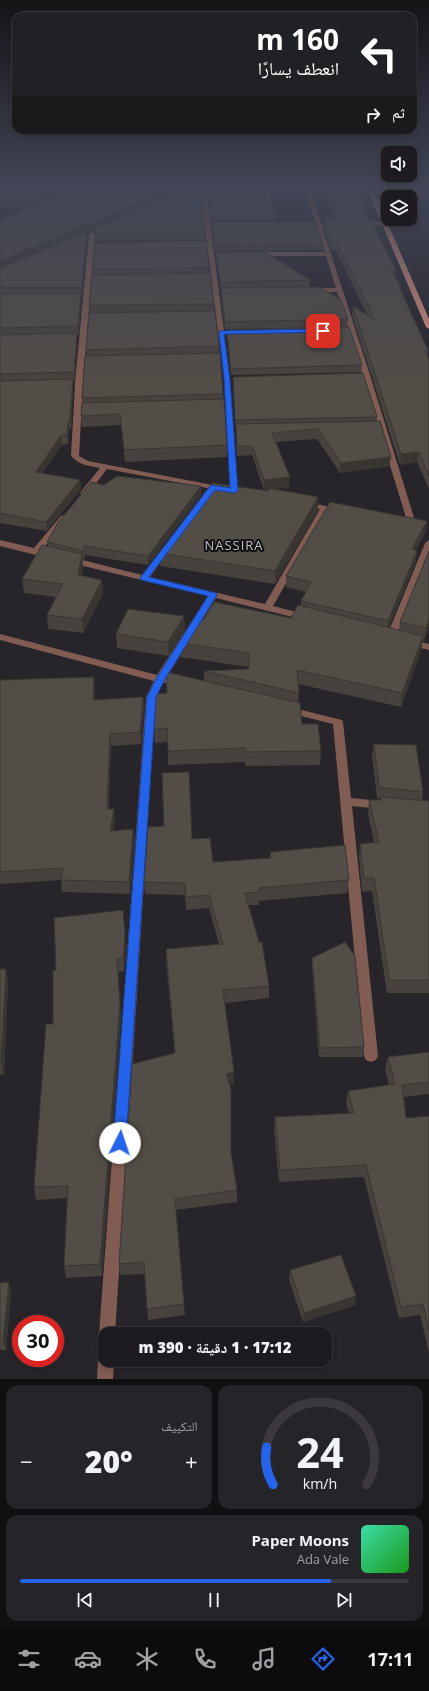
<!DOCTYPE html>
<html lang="ar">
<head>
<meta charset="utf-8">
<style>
	:root { --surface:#1d1b20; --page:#252429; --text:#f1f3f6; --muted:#a0a1a5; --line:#3b393e; --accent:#2563eb }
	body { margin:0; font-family:"Open Sans","Noto Naskh Arabic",sans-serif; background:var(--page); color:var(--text); direction:rtl; height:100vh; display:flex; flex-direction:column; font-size:15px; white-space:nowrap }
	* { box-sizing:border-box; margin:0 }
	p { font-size:13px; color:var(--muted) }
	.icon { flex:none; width:22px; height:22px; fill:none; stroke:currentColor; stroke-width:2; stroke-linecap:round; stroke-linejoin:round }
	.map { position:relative; height:1379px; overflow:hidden; direction:ltr }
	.sheet { display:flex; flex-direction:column; gap:6px; padding:6px; background:#100f12; flex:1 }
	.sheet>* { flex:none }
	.hud { position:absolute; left:12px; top:12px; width:405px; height:122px; border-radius:12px; box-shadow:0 2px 6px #0003,0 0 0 1px var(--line); direction:rtl; background:#202124; color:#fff; overflow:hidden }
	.fabs { position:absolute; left:381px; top:146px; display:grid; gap:8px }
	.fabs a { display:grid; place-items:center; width:36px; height:36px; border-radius:8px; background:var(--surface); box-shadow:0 2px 6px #0003,0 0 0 1px var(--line); font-size:20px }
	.speed { position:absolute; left:12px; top:1315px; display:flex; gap:8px; font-size:20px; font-weight:700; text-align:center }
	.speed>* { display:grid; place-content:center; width:52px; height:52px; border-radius:50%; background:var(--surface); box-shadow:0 2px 6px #0003,0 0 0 1px var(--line); line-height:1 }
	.speed .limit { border:6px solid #d22; background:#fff; color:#111 }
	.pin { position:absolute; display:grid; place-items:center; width:34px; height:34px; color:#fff; margin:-17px; border-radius:8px; box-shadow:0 2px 6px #0006 }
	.me { position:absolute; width:44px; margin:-22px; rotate:4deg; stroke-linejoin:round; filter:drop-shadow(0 0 3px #0008) }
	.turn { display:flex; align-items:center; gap:14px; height:84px; padding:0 12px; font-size:18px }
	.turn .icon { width:52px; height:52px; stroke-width:2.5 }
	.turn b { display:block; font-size:28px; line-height:34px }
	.then { display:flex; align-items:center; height:38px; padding:0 12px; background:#0003; gap:8px; font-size:15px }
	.big { font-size:30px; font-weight:800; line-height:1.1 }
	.sheet .tile { flex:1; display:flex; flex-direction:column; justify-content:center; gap:6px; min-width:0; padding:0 14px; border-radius:12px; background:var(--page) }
	.sheet .dial { align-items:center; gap:0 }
	.dial svg { height:104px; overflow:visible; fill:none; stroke:var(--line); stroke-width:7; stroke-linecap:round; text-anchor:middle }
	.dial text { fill:var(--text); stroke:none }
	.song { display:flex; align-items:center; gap:12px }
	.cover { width:48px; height:48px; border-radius:6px; background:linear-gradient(135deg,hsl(160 70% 55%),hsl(120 70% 35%)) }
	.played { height:4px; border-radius:2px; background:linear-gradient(90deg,var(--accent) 80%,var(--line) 80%) }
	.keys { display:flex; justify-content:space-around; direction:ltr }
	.heat { display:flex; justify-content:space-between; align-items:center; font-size:22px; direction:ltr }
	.sheet .tiles { flex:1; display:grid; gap:6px; grid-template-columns:1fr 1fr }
	.tile:last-child { grid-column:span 2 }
	.trip { position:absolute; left:98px; top:1327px; width:234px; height:40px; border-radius:12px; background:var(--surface); box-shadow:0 2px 6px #0003,0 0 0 1px var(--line); font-weight:800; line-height:40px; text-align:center; direction:rtl }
	.tab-bar { display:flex; height:64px; justify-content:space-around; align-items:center; background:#0c0b0d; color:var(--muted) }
	.tab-bar .icon { width:28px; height:28px }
	.tab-bar .active { color:var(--accent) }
	.tab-bar b { font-size:18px; color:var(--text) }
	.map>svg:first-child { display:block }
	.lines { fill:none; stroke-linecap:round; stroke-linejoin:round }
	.minor { fill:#815c53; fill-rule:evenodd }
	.major { fill:#dd9280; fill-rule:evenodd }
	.wall { fill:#47423d }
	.shaded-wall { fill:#393632 }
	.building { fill:#524d47; stroke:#393632 }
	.route { fill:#2563eb; stroke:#184099 }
	.labels { text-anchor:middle; stroke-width:4; stroke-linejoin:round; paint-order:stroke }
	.quarter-label { font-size:13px; letter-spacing:1px; fill:#c3bfc7; stroke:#0f0e10 }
</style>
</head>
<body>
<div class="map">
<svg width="429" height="1379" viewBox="0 0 429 1379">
	<rect width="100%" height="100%" fill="#27242a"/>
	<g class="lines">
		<g class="minor">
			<path d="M200 189H206L230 379 238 491 234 493 230 491 224 379Z"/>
			<path d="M304 189H310L370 375 416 524 415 526 412 527 408 524 337 292H312L309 290 312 288H336L326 256H255L252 254 255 252H325Z"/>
			<path d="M360 221 385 222 388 224 385 226 358 224V222Z"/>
			<path d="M92 232 95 234 83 384 79 456 88 461 223 487 227 489 226 491H223L107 469 87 495H84L80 493 100 468C89 466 79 465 71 456L75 384 89 234Z"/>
			<path d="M302 502 339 508 343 510 339 512 328 510 273 606 308 615 310 617 308 619 305 620 216 598 166 678 171 681 170 683H163L156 697 115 1334H105V1341L101 1340 99 1334 146 697 154 681 0 640V634L157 675 208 596 67 562 66 560 67 558 70 557 142 575 164 546 167 545 171 548 150 577 265 604 320 509 302 506 301 504Z"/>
			<path d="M64 515 68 518 42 550 54 553 55 555 54 557 36 555 0 546V540L34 548 61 516Z"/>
			<path d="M429 540V554L396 638 391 641 388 640 386 638 425 543Z"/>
			<path d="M408 639 429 644V650L405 644 403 642 405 640Z"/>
			<path d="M289 707 342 720 343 722 351 798 381 801 385 802 387 805 385 808 381 809 352 806 378 1056 376 1060 371 1062 366 1060 364 1056 333 724 285 712 284 710 285 708Z"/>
			<path d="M105 1352V1360H114L113 1379H97L98 1360 100 1354Z"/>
		</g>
		<path class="major" d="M367 189H373L429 319V329L426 327Z"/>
	</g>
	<g class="wall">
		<path d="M0 189 205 232V240L96 241 95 234 96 229 87 232V239L82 296H81V302L79 335H77V342L75 381H73V388L71 429H69L68 444 62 445 42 473 80 480 81 489 47 531 0 523V219L23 210 0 202Z"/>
		<path d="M207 189H268L275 213V220H211Z"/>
		<path d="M321 189H355L366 205 365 210 367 213 366 219 396 270 395 277 401 287 400 290 428 350V356L429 359V489L417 462 400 465 352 315 353 306 367 315 336 250H331L324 228 325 219H339Z"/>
		<path d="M212 222 323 245V250L215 251 212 228Z"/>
		<path d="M216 252 310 280 309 287 348 319 347 327 225 329 221 295V288L216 258Z"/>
		<path d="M209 268V273L214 304V311L219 346V353L223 394 227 445V457L125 462 121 425 82 427 81 416 82 403V398L87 356 86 350 90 313 89 305 93 275 92 269Z"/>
		<path d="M227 330 362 365 361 372 231 375 227 336Z"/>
		<path d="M233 377 377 417 376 421 389 466 340 473 317 439 276 442 289 487 272 489 318 510 275 584 160 566 159 553 264 490 252 455 237 456Z"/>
		<path d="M104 485 201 495 148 565 85 555 84 560 82 559 83 567 81 576 103 593 83 633 48 629 47 615 56 597 24 593 22 579 48 546 47 542Z"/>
		<path d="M427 521 426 531 416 550V561L389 627 399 630 400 622 429 627 424 641H422L421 650 401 707 298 684 299 693 298 703 302 724 321 751 320 765 245 766V762L168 765V742L155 743 154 729 167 693 204 681V671L249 669V667L180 657V643L204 619 291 618 301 606V601L306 592 286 587V576Z"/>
		<path d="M185 630 169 656 117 648 116 634Z"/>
		<path d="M94 677 95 689V700L143 697 144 709 141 744 111 746 109 809 115 821 113 831 133 829 134 841 130 894 62 892 61 880 0 884V680Z"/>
		<path d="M374 744 423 792 422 800 429 801V993H387L372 891 362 892 359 857 360 844 374 842 368 814 369 800H380V798H377L372 755Z"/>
		<path d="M192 839 213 862 270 858V852L349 880 347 893 259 901V905H248L269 986V998L225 1003 234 1084 230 1085 231 1153 237 1190V1202L176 1210 185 1315 148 1320 145 1274 120 1275 119 1264 175 1053 166 962V949L219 944 209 908 186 910 185 895 145 894 144 882Z"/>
		<path d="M126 946 124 971 118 972 121 1018 102 1276 66 1278 64 1266 68 1198 36 1200 34 1187 53 1024 56 970Z"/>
		<path d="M312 958 364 1047 363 1057H319L312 967Z"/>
		<path d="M0 969 8 980 4 1074 0 1075Z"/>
		<path d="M429 1052V1094L404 1097 406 1118 429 1116V1353L420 1315 399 1318 364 1177 279 1182 274 1130 275 1117 349 1113 346 1103 348 1091 389 1085 385 1069 388 1057Z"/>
		<path d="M290 1270 355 1305 303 1322 289 1280Z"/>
		<path d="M9 1282 11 1292 6 1350H0V1283Z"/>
	</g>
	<g class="shaded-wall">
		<path d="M60 189H80L24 210 23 203Z"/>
		<path d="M172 189H189L87 232V239L82 296 81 287 0 269V261Z"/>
		<path d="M81 294V302L79 335 78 326Z"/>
		<path d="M77 333V342L75 381 74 372Z"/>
		<path d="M73 379V388L71 429 70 420Z"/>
		<path d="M68 420 69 429 68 444 67 435Z"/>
		<path d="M61 435 62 445 37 481 36 472Z"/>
		<path d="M419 452 417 462 400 465 401 454Z"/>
		<path d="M391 457 389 466 340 473 341 463Z"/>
		<path d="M290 477 289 487 269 490 268 488V490H264V480Z"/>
		<path d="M80 480 81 489 47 531 46 522Z"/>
		<path d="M201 486V495L148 565V556Z"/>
		<path d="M318 497V510L275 584V571Z"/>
		<path d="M427 521 426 531 411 560 412 549Z"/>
		<path d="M84 546 85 555 84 560Z"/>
		<path d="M417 551 416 561 387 632 388 621Z"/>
		<path d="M82 554 83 567 79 588 78 575Z"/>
		<path d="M102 580 103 593 83 633 82 619Z"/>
		<path d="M184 616 185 630 169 656 168 642Z"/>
		<path d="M429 619V627L424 641 426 628Z"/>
		<path d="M423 636 421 650 401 707 402 693Z"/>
		<path d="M94 677 95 689 94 712 93 700Z"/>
		<path d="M143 697 144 709 141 744 140 732Z"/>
		<path d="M110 734 111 746 108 820 107 809Z"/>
		<path d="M114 809 115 821 111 843 110 831Z"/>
		<path d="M133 829 134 841 130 894 129 882Z"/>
		<path d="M125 933 126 946 124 971 123 958Z"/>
		<path d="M117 959 121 1018 102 1276 100 1264Z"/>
		<path d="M6 969 8 980 4 1074 1 1063Z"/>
		<path d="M234 1072V1084L226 1087V1074Z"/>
		<path d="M9 1282 11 1292 6 1350 3 1341Z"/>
		<path d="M356 1296 355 1305 303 1322 304 1313Z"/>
	</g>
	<g class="building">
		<path d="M0 189H60L23 203 0 195Z"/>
		<path d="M76 189H172L0 261V219Z"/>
		<path d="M186 189H199L205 232 95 234 96 228Z"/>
		<path d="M208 189H268L275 213H211Z"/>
		<path d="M326 189H355L366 205H363L367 213H340Z"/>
		<path d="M325 219H370L396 270H391L401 287H399L428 350 424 351 429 359V476L419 452 401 454 353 306 375 320 336 241H332Z"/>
		<path d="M212 222H315L323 245 215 246Z"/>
		<path d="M87 232 81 287H0V268Z"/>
		<path d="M206 241 209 268 92 269 95 243Z"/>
		<path d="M216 252H265L310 280 220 282Z"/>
		<path d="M210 273 214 304 89 305 92 275Z"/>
		<path d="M320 287 341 300 348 319 225 322 221 288Z"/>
		<path d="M0 294H81L78 326 0 328Z"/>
		<path d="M215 311 219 346 86 350 89 313Z"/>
		<path d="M349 327 362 365 231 369 227 330Z"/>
		<path d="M77 333 74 372 0 374V335Z"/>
		<path d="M220 353 223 394 82 398 85 356Z"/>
		<path d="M363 373 377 417 235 420 233 377Z"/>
		<path d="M73 379 70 420H68L67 435H61L36 472 80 480 46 522 0 513V381Z"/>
		<path d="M224 399 227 445 124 450 120 414 81 416 82 403Z"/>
		<path d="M380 421 391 457 341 463 318 429 272 433 290 477 264 480 252 446H237L236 424Z"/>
		<path d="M117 476 201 486 148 556 84 546V551L47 542 57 524 91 482 104 485Z"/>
		<path d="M212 483 269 491 268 488 318 497 275 571 159 553Z"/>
		<path d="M330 502 427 521 412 549 417 551 388 621 301 601 311 582 286 576Z"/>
		<path d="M42 545 82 554 78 575 102 580 82 619 47 615 63 584 22 579Z"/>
		<path d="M429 551V619L426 628 400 622Z"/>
		<path d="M214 602 291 618 298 605 423 636 402 693 297 670 299 693 204 671 249 669V653L180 643 196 618 204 619Z"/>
		<path d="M128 609 184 616 168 642 116 634Z"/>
		<path d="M166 672 300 703 302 724H318L321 751 246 752V748L168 751 167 728 154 729 156 694 167 693Z"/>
		<path d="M94 677 93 700 143 697 140 732 110 734 107 809H114L110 831 133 829 129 882 61 880 63 868 0 872V680Z"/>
		<path d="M374 744 416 745 423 792 379 787Z"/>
		<path d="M189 772 192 839 210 838 213 862 271 858 270 852 345 845 349 880 259 888V892L245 893 259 942H262L269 986 223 990 234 1072 226 1074 231 1089V1153L237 1190 175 1199 184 1304 147 1309 144 1262 119 1264 132 1064 175 1053 166 949 223 944 209 895 186 897 185 883 144 882 148 827 164 826 162 773Z"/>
		<path d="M380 797 429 801V980H389L374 878H364L360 844 379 842 369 800H381Z"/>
		<path d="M123 910 125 933 123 958 117 959 120 1004 100 1264 64 1266 68 1186 34 1187 46 1024H53V970H56L54 918Z"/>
		<path d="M345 942 355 956 364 1047 320 1048 312 958Z"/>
		<path d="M0 969H6L1 1063H0Z"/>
		<path d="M429 1052V1082L402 1085 406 1118 429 1116V1329L423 1304 401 1307 366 1165 280 1170 275 1117 354 1113 348 1091 395 1084 388 1057Z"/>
		<path d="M341 1255 356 1296 304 1313 290 1270Z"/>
		<path d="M9 1282 3 1341H0V1283Z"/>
	</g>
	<linearGradient id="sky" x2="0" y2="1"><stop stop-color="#151417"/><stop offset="0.49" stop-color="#414555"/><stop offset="1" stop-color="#414555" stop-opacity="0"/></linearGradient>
	<rect width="429" height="382" fill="url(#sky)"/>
	<path class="route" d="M323 329H325V332L224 334 230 379 238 491 234 493 215 490 149 577 216 593 217 595 165 679 156 697 126 1143 124 1148 120 1149 115 1148 113 1143 147 697 156 679 208 596 141 580 140 578 211 485 230 488 224 379 219 331Z"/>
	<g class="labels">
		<g class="quarter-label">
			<text x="234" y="550">NASSIRA</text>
		</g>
	</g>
</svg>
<div class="fabs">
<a><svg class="icon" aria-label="sound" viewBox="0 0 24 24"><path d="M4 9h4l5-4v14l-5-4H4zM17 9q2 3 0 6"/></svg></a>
<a><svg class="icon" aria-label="layers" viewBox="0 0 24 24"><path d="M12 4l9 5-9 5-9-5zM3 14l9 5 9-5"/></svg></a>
</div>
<div class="speed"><div class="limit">30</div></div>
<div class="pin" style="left:323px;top:331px;background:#d93025"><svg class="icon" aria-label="arrive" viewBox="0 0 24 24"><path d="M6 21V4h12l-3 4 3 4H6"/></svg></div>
<svg class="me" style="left:120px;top:1143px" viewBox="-20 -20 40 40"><circle r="19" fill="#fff"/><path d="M0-13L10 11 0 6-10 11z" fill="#2563eb"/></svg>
<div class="trip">17:12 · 1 دقيقة · 390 m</div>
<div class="hud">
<div class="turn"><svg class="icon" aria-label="left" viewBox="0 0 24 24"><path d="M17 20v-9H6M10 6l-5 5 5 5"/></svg><div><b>160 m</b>انعطف يسارًا</div></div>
<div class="then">ثم<svg class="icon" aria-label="right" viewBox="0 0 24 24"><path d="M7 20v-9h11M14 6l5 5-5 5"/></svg></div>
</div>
</div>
<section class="sheet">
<div class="tiles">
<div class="tile dial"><svg viewBox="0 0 100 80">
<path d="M14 69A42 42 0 1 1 86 69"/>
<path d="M14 69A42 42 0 0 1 9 40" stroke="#2563eb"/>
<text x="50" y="56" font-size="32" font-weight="700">24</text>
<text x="50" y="72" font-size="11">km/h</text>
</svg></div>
<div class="tile"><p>التكييف</p>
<div class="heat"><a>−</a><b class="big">20°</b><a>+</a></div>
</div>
<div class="tile">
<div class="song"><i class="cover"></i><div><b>Paper Moons</b><p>Ada Vale</p></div></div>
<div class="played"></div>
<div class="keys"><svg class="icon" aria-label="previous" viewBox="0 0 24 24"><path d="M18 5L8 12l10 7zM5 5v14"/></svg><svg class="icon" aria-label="pause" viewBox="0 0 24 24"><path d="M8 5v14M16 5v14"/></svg><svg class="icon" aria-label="next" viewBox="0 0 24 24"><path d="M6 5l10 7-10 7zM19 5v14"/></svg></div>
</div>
</div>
</section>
<nav class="tab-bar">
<b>17:11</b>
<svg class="icon active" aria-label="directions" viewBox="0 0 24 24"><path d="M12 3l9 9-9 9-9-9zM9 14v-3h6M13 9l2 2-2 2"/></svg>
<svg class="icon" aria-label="music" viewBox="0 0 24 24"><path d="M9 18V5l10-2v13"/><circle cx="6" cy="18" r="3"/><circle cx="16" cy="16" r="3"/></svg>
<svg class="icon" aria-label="phone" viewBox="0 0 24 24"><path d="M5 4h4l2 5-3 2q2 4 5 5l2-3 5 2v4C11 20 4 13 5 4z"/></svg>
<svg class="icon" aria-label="climate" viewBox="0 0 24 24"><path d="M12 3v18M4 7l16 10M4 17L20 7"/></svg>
<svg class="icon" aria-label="car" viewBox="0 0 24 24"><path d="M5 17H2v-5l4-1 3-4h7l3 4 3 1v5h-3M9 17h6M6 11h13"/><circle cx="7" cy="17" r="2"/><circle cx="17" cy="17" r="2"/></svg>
<svg class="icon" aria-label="filters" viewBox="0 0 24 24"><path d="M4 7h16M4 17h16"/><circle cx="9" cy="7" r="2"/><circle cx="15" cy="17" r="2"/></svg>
</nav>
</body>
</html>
